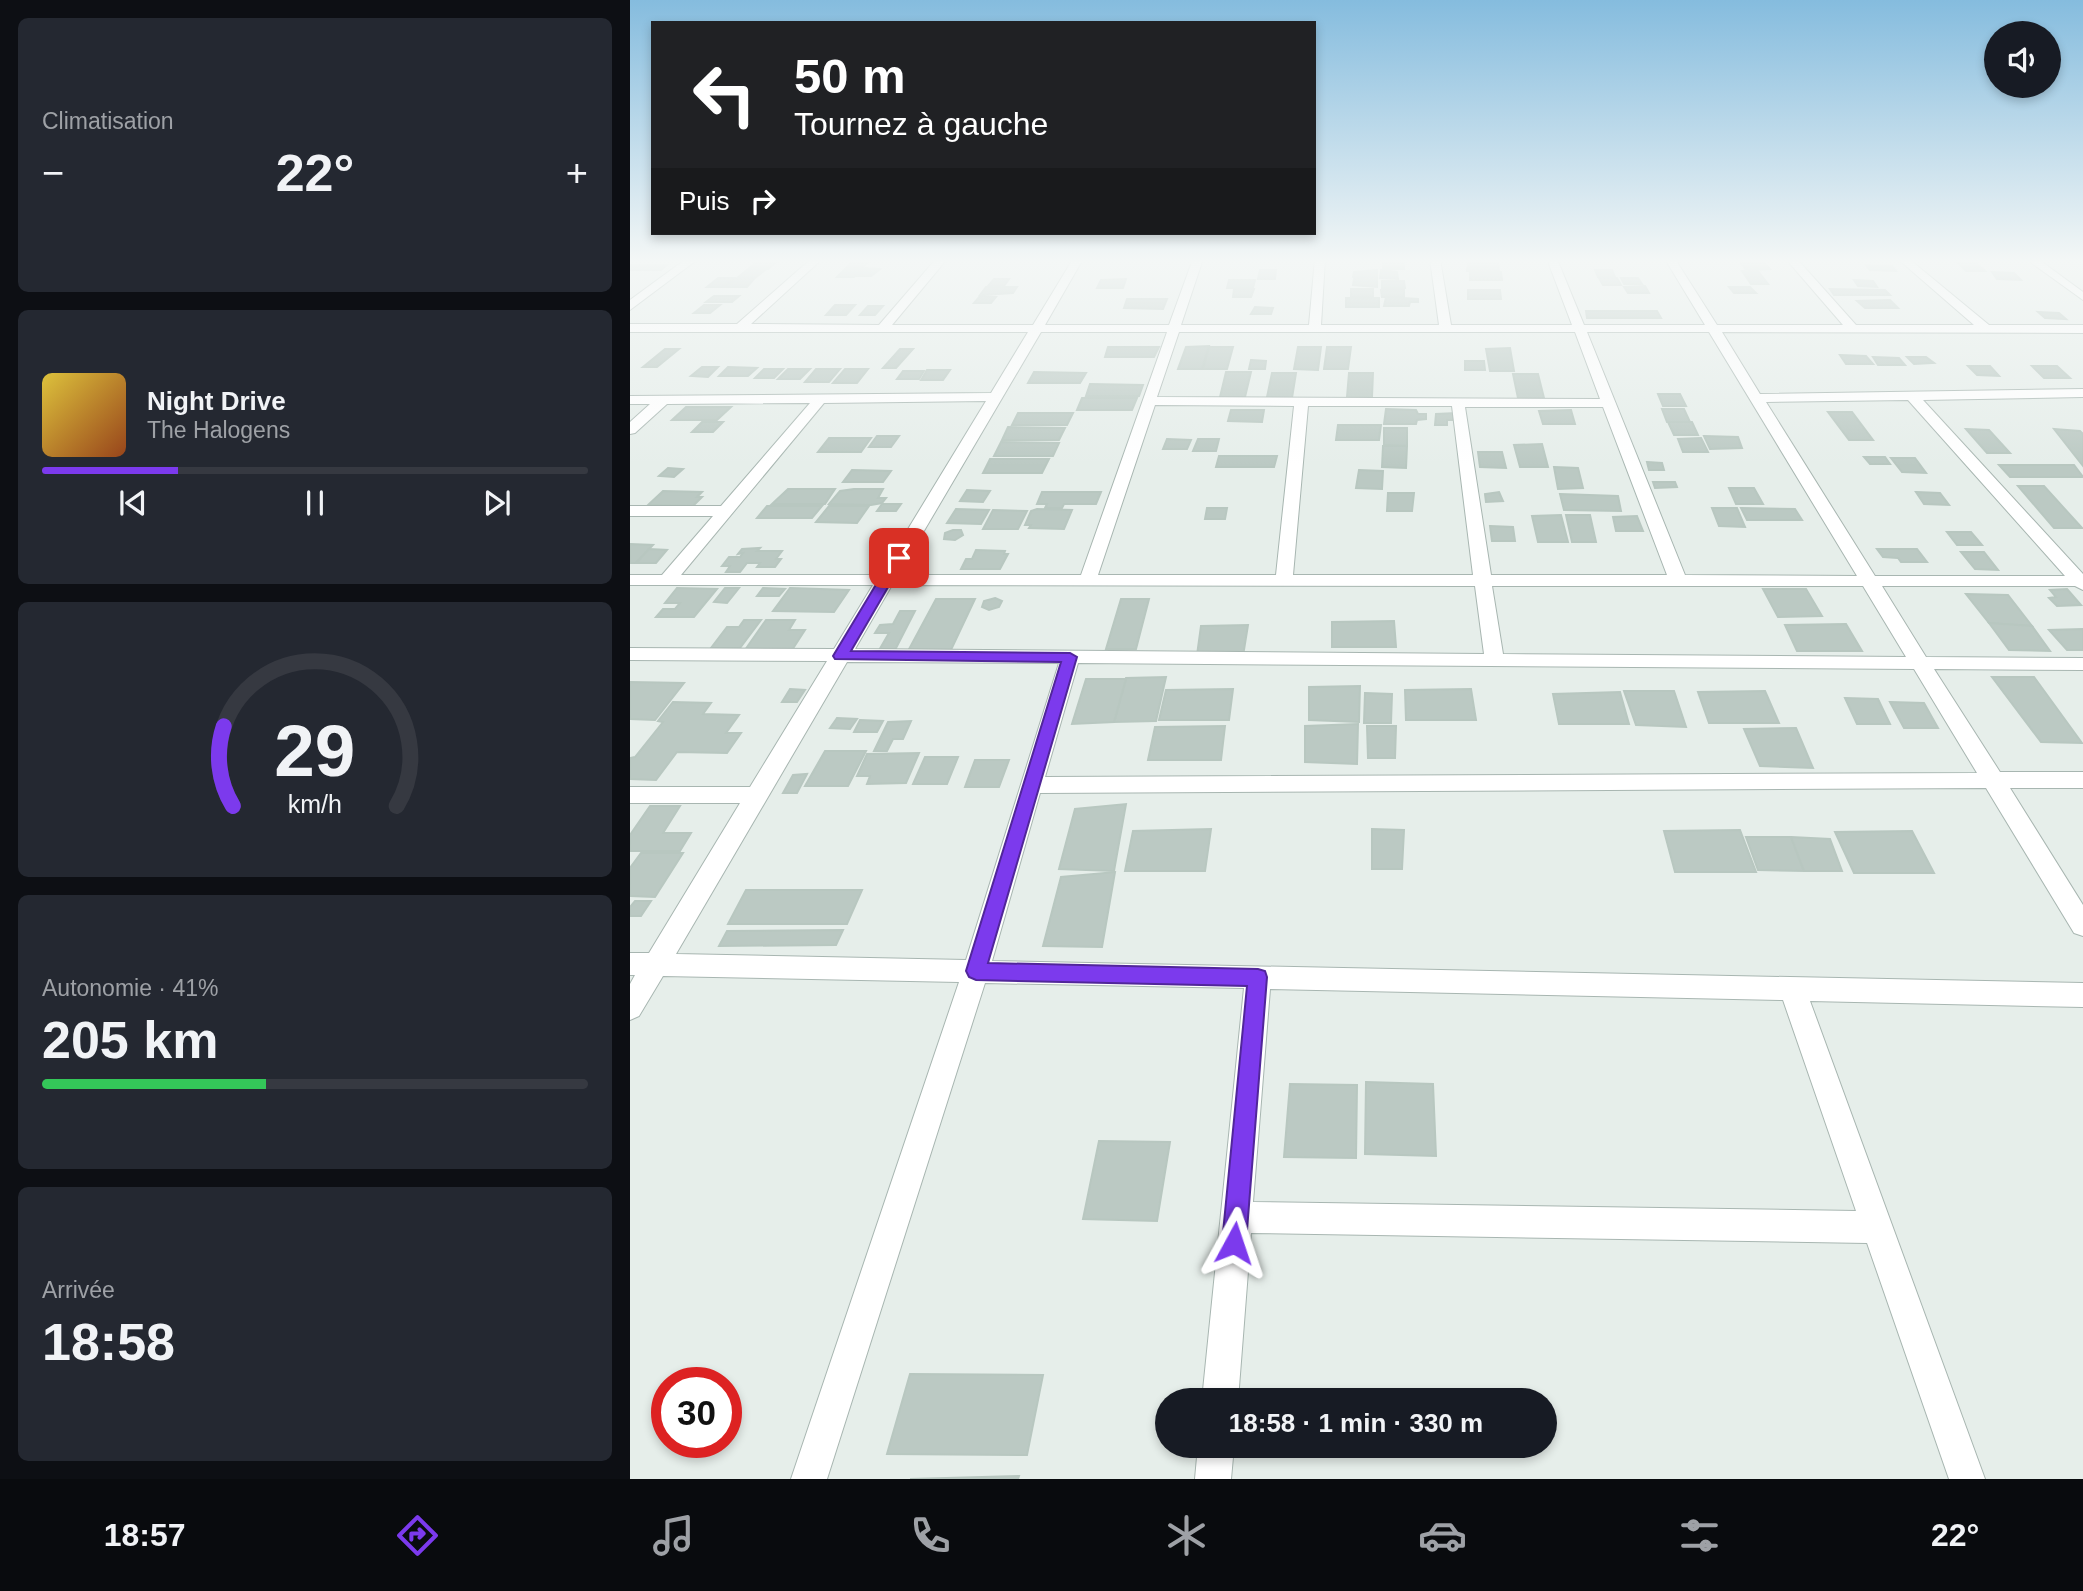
<!DOCTYPE html>
<html lang="fr">
<head>
<meta charset="utf-8">
<style>
	:root { --surface:#171b24; --page:#242831; --text:#f1f3f6; --muted:#9ea1a6; --line:#363941; --accent:#7c3aed }
	body { margin:0; font-family:Arial,sans-serif; background:var(--page); color:var(--text); height:100vh; display:flex; flex-direction:column; font-size:26px; white-space:nowrap }
	* { box-sizing:border-box; margin:0 }
	p { font-size:23px; color:var(--muted) }
	.icon { flex:none; width:38px; height:38px; fill:none; stroke:currentColor; stroke-width:2; stroke-linecap:round; stroke-linejoin:round }
	.map { position:relative; flex:1; overflow:hidden }
	.drawer { display:flex; flex-direction:column; gap:18px; padding:18px; background:#0d0f14; width:630px }
	.drawer>* { flex:none }
	.hud { position:absolute; left:21px; top:21px; width:665px; height:214px; border-radius:0px; box-shadow:0 4px 10px #0003; background:#202124; color:#fff; overflow:hidden }
	.tools { position:absolute; left:1354px; top:21px; display:grid; gap:14px }
	.tools a { display:grid; place-items:center; width:77px; height:77px; border-radius:50%; background:var(--surface); box-shadow:0 4px 10px #0003; font-size:35px }
	.speed { position:absolute; left:21px; top:1367px; display:flex; gap:14px; font-size:35px; font-weight:700; text-align:center }
	.speed>* { display:grid; place-content:center; width:91px; height:91px; border-radius:50%; background:var(--surface); box-shadow:0 4px 10px #0003; line-height:1 }
	.speed .limit { border:10px solid #d22; background:#fff; color:#111 }
	.pin { position:absolute; display:grid; place-items:center; width:60px; height:60px; color:#fff; margin:-30px; border-radius:14px; box-shadow:0 4px 10px #0006 }
	.me { position:absolute; width:77px; margin:-38px; rotate:5deg; stroke-linejoin:round; filter:drop-shadow(0 0 5px #0008) }
	.turn { display:flex; align-items:center; gap:24px; height:147px; padding:0 28px; font-size:32px }
	.turn .icon { width:91px; height:91px; stroke-width:2.5 }
	.turn b { display:block; font-size:49px; line-height:60px }
	.then { display:flex; align-items:center; height:66px; padding:0 28px; background:#0003; gap:14px; font-size:26px }
	.big { font-size:52px; font-weight:800; line-height:1.1 }
	.drawer .tile { flex:1; display:flex; flex-direction:column; justify-content:center; gap:10px; min-width:0; padding:0 24px; border-radius:10px; background:var(--page) }
	.drawer .dial { align-items:center; gap:0 }
	.dial svg { height:182px; overflow:visible; fill:none; stroke:var(--line); stroke-width:7; stroke-linecap:round; text-anchor:middle }
	.dial text { fill:var(--text); stroke:none }
	.song { display:flex; align-items:center; gap:21px }
	.cover { width:84px; height:84px; border-radius:10px; background:linear-gradient(135deg,hsl(50 70% 55%),hsl(20 70% 35%)) }
	.played { height:7px; border-radius:4px; background:linear-gradient(90deg,var(--accent) 25%,var(--line) 25%) }
	.keys { display:flex; justify-content:space-around; direction:ltr }
	.heat { display:flex; justify-content:space-between; align-items:center; font-size:38px; direction:ltr }
	.charge { height:10px; border-radius:5px; background:linear-gradient(90deg,#34c759 41%,var(--line) 0) }
	.trip { position:absolute; left:525px; top:1388px; width:402px; height:70px; border-radius:35px; background:var(--surface); box-shadow:0 4px 10px #0003; font-weight:800; line-height:70px; text-align:center }
	.tab-bar { display:flex; height:112px; justify-content:space-around; align-items:center; background:#090b0e; color:var(--muted) }
	.tab-bar .icon { width:49px; height:49px }
	.tab-bar .selected { color:var(--accent) }
	.tab-bar b { font-size:32px; color:var(--text) }
	main { display:flex; flex:1; min-height:0 }
	.map>svg:first-child { display:block }
	.building { fill:#bbc9c3; stroke:#b8c7c0; stroke-width:2 }
	.lines { fill:none; stroke-linecap:round; stroke-linejoin:round }
	.minor-casing { stroke:#a8b6b1; stroke-width:2 }
	.minor { fill:#fff; fill-rule:evenodd }
	.route { fill:#7c3aed; stroke:#51269a; stroke-width:2 }
</style>
</head>
<body>
<main>
<section class="drawer">
<div class="tile"><p>Climatisation</p>
<div class="heat"><a>−</a><b class="big">22°</b><a>+</a></div>
</div>
<div class="tile">
<div class="song"><i class="cover"></i><div><b>Night Drive</b><p>The Halogens</p></div></div>
<div class="played"></div>
<div class="keys"><svg class="icon" aria-label="previous" viewBox="0 0 24 24"><path d="M18 5L8 12l10 7zM5 5v14"/></svg><svg class="icon" aria-label="pause" viewBox="0 0 24 24"><path d="M8 5v14M16 5v14"/></svg><svg class="icon" aria-label="next" viewBox="0 0 24 24"><path d="M6 5l10 7-10 7zM19 5v14"/></svg></div>
</div>
<div class="tile dial"><svg viewBox="0 0 100 80">
<path d="M14 69A42 42 0 1 1 86 69"/>
<path d="M14 69A42 42 0 0 1 10 34" stroke="#7c3aed"/>
<text x="50" y="56" font-size="32" font-weight="700">29</text>
<text x="50" y="72" font-size="11">km/h</text>
</svg></div>
<div class="tile"><p>Autonomie · 41%</p><b class="big">205 km</b><div class="charge"></div></div>
<div class="tile"><p>Arrivée</p><b class="big">18:58</b></div>
</section>
<div class="map">
<svg width="1453" height="1479" viewBox="0 0 1453 1479">
	<rect width="100%" height="100%" fill="#e6eeea"/>
	<g class="building">
		<path d="M224 260H240L232 268H216Z"/>
		<path d="M146 262 138 269 117 270 125 263Z"/>
		<rect x="753" y="262" width="21" height="7"/>
		<path d="M838 263H868L869 271H837Z"/>
		<path d="M1111 263H1135L1140 269 1116 270Z"/>
		<path d="M1328 263H1346L1355 271H1336Z"/>
		<path d="M0 265H37L31 270H0Z"/>
		<path d="M1236 265 1262 266 1266 271 1240 270Z"/>
		<path d="M235 268 250 269 241 276H227Z"/>
		<path d="M215 269H232L224 277H207Z"/>
		<path d="M117 270H135L125 278H107Z"/>
		<path d="M630 270H646L645 279H628Z"/>
		<path d="M747 270V287L723 285 724 279 732 278 723 277 724 272Z"/>
		<path d="M751 270 767 272 768 279 750 278Z"/>
		<path d="M965 270H982L985 277H968Z"/>
		<path d="M1112 271H1128L1138 284H1121Z"/>
		<path d="M840 272H871L872 280H840Z"/>
		<path d="M1362 272 1384 273 1391 280 1367 279Z"/>
		<path d="M88 278H104L93 287H77Z"/>
		<path d="M969 278H987L991 285H973Z"/>
		<path d="M991 278H1008L1012 284H994Z"/>
		<path d="M105 279H124L117 287H94Z"/>
		<path d="M364 279H379L374 286H358Z"/>
		<path d="M496 279 493 288H467L471 280Z"/>
		<path d="M599 280H625L623 288H597Z"/>
		<path d="M1224 280 1243 281 1247 287 1228 286Z"/>
		<path d="M752 281H774L775 288H752Z"/>
		<path d="M1015 286 1019 293H998L994 287Z"/>
		<path d="M356 287H387L383 293 350 295Z"/>
		<path d="M1099 287H1120L1126 293H1104Z"/>
		<path d="M604 289H624L621 297H603Z"/>
		<rect x="721" y="289" width="22" height="8"/>
		<path d="M1200 289 1255 290 1260 295H1204Z"/>
		<path d="M751 290H774V297H752Z"/>
		<path d="M838 290H870L871 299H838Z"/>
		<path d="M84 296H109L102 302H76Z"/>
		<path d="M350 296 366 297 361 303H344Z"/>
		<path d="M756 297 788 299V302H780L779 306H754Z"/>
		<rect x="716" y="298" width="33" height="9"/>
		<path d="M497 299H537L533 309 494 308Z"/>
		<path d="M1260 300 1268 308H1235L1227 301Z"/>
		<path d="M74 305H90L80 313H64Z"/>
		<path d="M205 305H225L216 315H196Z"/>
		<path d="M238 306H253L245 315H230Z"/>
		<path d="M625 307 643 308 641 314H621Z"/>
		<path d="M956 311H1027L1031 318H957Z"/>
		<path d="M1408 312 1429 313 1436 319 1415 318Z"/>
		<path d="M579 346 572 369H548L556 347Z"/>
		<path d="M478 347H529L524 357H475Z"/>
		<path d="M579 347H603L597 369H573Z"/>
		<path d="M668 347H691L688 370 664 369Z"/>
		<path d="M697 347H721L718 369H694Z"/>
		<path d="M880 348 884 371H860L856 349Z"/>
		<path d="M35 349H49L27 367H13Z"/>
		<path d="M270 349H283L266 368H253Z"/>
		<path d="M1210 355 1236 356 1243 364H1216Z"/>
		<path d="M1243 357 1269 358 1275 365H1248Z"/>
		<path d="M1277 357H1296L1304 363 1284 364Z"/>
		<path d="M621 360 636 361 635 369H619Z"/>
		<path d="M835 361H854L855 370H835Z"/>
		<path d="M1338 366H1360L1369 376 1347 375Z"/>
		<path d="M1402 366H1427L1440 378H1414Z"/>
		<path d="M72 367H88L78 377 61 376Z"/>
		<path d="M98 367 127 368 118 376H89Z"/>
		<path d="M134 369H153L144 378H125Z"/>
		<path d="M158 369H180L170 379H148Z"/>
		<path d="M186 369H210L199 382H175Z"/>
		<path d="M215 369H238L227 383H203Z"/>
		<path d="M297 370H320L313 380H291Z"/>
		<path d="M273 371H294L289 379H267Z"/>
		<path d="M404 372 456 373 450 383H398Z"/>
		<path d="M596 372H621L615 397H590Z"/>
		<path d="M642 373H666L662 398 637 397Z"/>
		<path d="M719 373H743L742 397H717Z"/>
		<path d="M883 374H908L914 398H888Z"/>
		<path d="M460 384 513 385 509 396H456Z"/>
		<path d="M1028 394H1050L1056 406H1033Z"/>
		<path d="M452 398H507L502 410H447Z"/>
		<path d="M56 407H101L87 420H42Z"/>
		<path d="M756 409 786 410 788 414H796V419L787 420 786 424H754Z"/>
		<path d="M1032 409H1054L1060 422H1037Z"/>
		<path d="M601 410H634L632 422 598 421Z"/>
		<path d="M941 410 945 424H913L909 411Z"/>
		<path d="M1198 412H1222L1243 440H1219Z"/>
		<path d="M388 413H443L437 425H382Z"/>
		<path d="M826 413 824 420H817V425H805L806 414Z"/>
		<path d="M72 422H93L83 432H62Z"/>
		<path d="M1038 422H1062L1068 435H1044Z"/>
		<path d="M708 425H751L749 440H706Z"/>
		<path d="M378 427 435 428 429 440H372Z"/>
		<path d="M754 428H777V446L754 445Z"/>
		<path d="M1336 429 1359 430 1380 453H1357Z"/>
		<path d="M1424 429 1450 431 1453 434V466Z"/>
		<path d="M247 436H269L261 447H239Z"/>
		<path d="M1074 436 1108 437 1112 448 1080 449Z"/>
		<path d="M199 438H241L231 452H188Z"/>
		<path d="M1071 438 1078 452H1053L1048 439Z"/>
		<path d="M537 439 561 440 557 449H533Z"/>
		<path d="M568 439H589L586 451H563Z"/>
		<path d="M371 442 429 443 423 456H364Z"/>
		<path d="M912 444 918 467H890L884 445Z"/>
		<path d="M753 446H777L776 468 752 467Z"/>
		<path d="M848 452H872L876 468 850 467Z"/>
		<path d="M589 456H647L644 467H586Z"/>
		<path d="M1234 457H1255L1260 464H1240Z"/>
		<path d="M1261 458H1285L1296 473 1272 472Z"/>
		<path d="M360 459H419L412 473H353Z"/>
		<path d="M1017 462 1032 463 1034 470H1019Z"/>
		<path d="M1369 465H1444L1453 477H1380Z"/>
		<path d="M924 467 948 468 953 488 928 489Z"/>
		<path d="M38 468 53 469 44 477 29 476Z"/>
		<path d="M222 470 261 471 253 482H213Z"/>
		<path d="M729 470 753 471 752 489 726 488Z"/>
		<path d="M1023 482H1045L1047 487 1025 488Z"/>
		<path d="M1388 486H1414L1452 528H1424Z"/>
		<path d="M1099 488H1124L1133 504H1106Z"/>
		<path d="M158 489H205L195 504H142Z"/>
		<path d="M224 489H253L248 498H256L252 503 241 505 199 504 210 491Z"/>
		<path d="M337 490 360 491 353 502 330 501Z"/>
		<path d="M33 491 72 492 67 497H72L63 506 18 505Z"/>
		<path d="M412 492H471L466 504H434L432 508H415L417 504H407Z"/>
		<path d="M869 492 873 501 856 502 855 494Z"/>
		<path d="M1286 492 1310 493 1319 505 1294 504Z"/>
		<path d="M758 493H784L782 511H757Z"/>
		<path d="M930 494 988 496 991 511 934 510Z"/>
		<path d="M252 504H271L266 511H247Z"/>
		<path d="M137 506H192L182 518H127Z"/>
		<path d="M199 506H239L227 523 186 522Z"/>
		<path d="M577 508H597L595 519H575Z"/>
		<path d="M1082 508H1107L1115 527 1089 526Z"/>
		<path d="M1111 508 1165 509 1172 520H1117Z"/>
		<path d="M326 509 359 510 351 524 317 523Z"/>
		<path d="M407 509 442 510 434 529 399 528 401 525H395L401 511Z"/>
		<path d="M363 510 397 511 388 529H353Z"/>
		<path d="M931 515 938 542H908L902 516Z"/>
		<path d="M936 515H960L966 542H942Z"/>
		<path d="M1007 516 1013 531H986L983 517Z"/>
		<path d="M860 526 883 527 885 541H862Z"/>
		<path d="M323 530H331L333 535 325 540 314 539 315 533Z"/>
		<path d="M1317 532H1341L1352 545H1327Z"/>
		<path d="M0 544 23 545 6 563H0Z"/>
		<path d="M130 548 127 551H152L146 559H151L145 567H127L130 563H117L110 572H96L100 566H92L99 557H110L113 553 108 554 112 549Z"/>
		<path d="M19 549 37 550 26 563H6Z"/>
		<path d="M1247 549H1287L1297 562H1271L1268 558 1253 557Z"/>
		<path d="M346 550 375 551 374 554H378L370 569H331L336 559H342Z"/>
		<path d="M1331 552H1354L1368 570 1345 569Z"/>
		<path d="M47 588 87 589 64 617H26L33 609H45L50 603H35Z"/>
		<path d="M95 588H109L97 603 84 602Z"/>
		<path d="M133 588 155 589 149 596H127Z"/>
		<path d="M160 588 219 590 204 612 143 611Z"/>
		<path d="M1133 589H1176L1192 616 1148 617Z"/>
		<path d="M1437 589 1451 605 1427 606 1419 598 1426 597 1420 590Z"/>
		<path d="M1336 594 1378 595 1402 626 1359 623Z"/>
		<path d="M365 598 372 601 369 607 359 610 352 607 354 601Z"/>
		<path d="M306 599H345L320 652 278 651Z"/>
		<path d="M491 599H519L506 649H476Z"/>
		<path d="M270 611H285L264 652H248L259 633H245L250 625 263 624Z"/>
		<path d="M114 620H131L110 648H81L97 627H109Z"/>
		<path d="M136 620H165L159 630H175L162 650H115Z"/>
		<path d="M764 621 766 647H702V622Z"/>
		<path d="M1359 623 1402 626 1420 651 1379 650Z"/>
		<path d="M1216 624 1232 651H1167L1155 625Z"/>
		<path d="M618 625 613 656 567 655 571 626Z"/>
		<path d="M1453 629V650H1437L1419 630Z"/>
		<path d="M536 677 526 721 484 722 496 678Z"/>
		<path d="M1362 677H1404L1452 743 1411 742Z"/>
		<path d="M456 679H496L484 722 442 724Z"/>
		<path d="M0 682 54 683 25 720 0 719Z"/>
		<path d="M730 686 729 722 679 720V687Z"/>
		<path d="M160 689 175 690 167 702H152Z"/>
		<path d="M603 689 599 720H529L536 690Z"/>
		<path d="M841 689 846 720H776L775 690Z"/>
		<path d="M994 691H1044L1056 727 1006 725Z"/>
		<path d="M1135 691 1149 723H1079L1068 692Z"/>
		<path d="M990 692 999 724H929L923 694Z"/>
		<path d="M735 693 762 694 761 723H734Z"/>
		<path d="M1215 698 1248 699 1260 724H1227Z"/>
		<path d="M43 702 81 703 73 714 109 715 96 733H111L97 753 47 752 26 780 0 779V758L5 757 33 722 28 721Z"/>
		<path d="M1260 702 1294 703 1308 728H1274Z"/>
		<path d="M207 718 227 719 220 729 200 728Z"/>
		<path d="M230 720 253 721 247 732H224Z"/>
		<path d="M281 721 273 739H263L257 751H244L258 722Z"/>
		<path d="M728 724 727 764 675 762V726Z"/>
		<path d="M595 726 591 760H518L525 727Z"/>
		<path d="M737 726H766L765 758H738Z"/>
		<path d="M1166 728 1183 768 1130 766 1114 729Z"/>
		<path d="M195 751H236L218 786H175Z"/>
		<path d="M289 753 276 783 237 784 240 776H227L237 754Z"/>
		<path d="M295 757H328L317 784H283Z"/>
		<path d="M345 760H379L369 787H335Z"/>
		<path d="M177 774 167 793H153L163 775Z"/>
		<path d="M496 804 484 871 429 869 445 809Z"/>
		<path d="M20 806H50L33 833H61L50 851H0V835Z"/>
		<path d="M581 829 575 871H495L503 831Z"/>
		<path d="M742 829 774 830 772 869H742Z"/>
		<path d="M1110 830 1126 872H1045L1034 831Z"/>
		<path d="M1282 831 1304 873H1224L1205 832Z"/>
		<path d="M1116 837H1161L1174 871 1128 870Z"/>
		<path d="M1161 837 1200 839 1212 871H1174Z"/>
		<path d="M11 853H53L25 897 0 896V868Z"/>
		<path d="M485 872 472 947 413 946 431 877Z"/>
		<path d="M116 890H232L217 924H98Z"/>
		<path d="M5 901H21L11 916H0V907Z"/>
		<path d="M213 930 206 945 89 946 97 931Z"/>
		<path d="M736 1082 803 1084 806 1156 735 1154Z"/>
		<path d="M660 1084 727 1085 726 1158 654 1157Z"/>
		<path d="M469 1141 540 1142 527 1221 453 1219Z"/>
		<path d="M280 1374 413 1375 397 1455 257 1454Z"/>
		<path d="M389 1476 388 1479H280Z"/>
	</g>
	<g class="lines">
		<defs>
			<g id="minor">
				<path d="M56 259H68L0 310V300Z"/>
				<path d="M181 259H192L121 324 249 325 306 259H317L262 325H403L443 259H453L415 325H539L563 259H573L551 325H679L685 259H695L691 325H809L800 259H810L821 325H942L917 259H927L954 325H1075L1035 259H1045L1087 325H1213L1156 259H1167L1226 325H1344L1268 259H1279L1359 325H1453V333L1092 332 1130 394 1453 389V397L1293 400 1453 574V590L1445 586H1252L1296 657 1453 658V670L1304 669 1370 772H1453V788H1380L1453 905V936L1444 933 1356 788 410 793 362 961 1453 983V1007L1180 1001 1355 1479H1319L1237 1243 621 1233 608 1400H572L614 988 355 983 197 1479H161L329 982 33 976 9 1016 0 1020V984L5 975H0V953H19L110 803H0V787H120L197 661 0 660V648L204 649 243 585H0V575H32L83 516H0V506H91L180 403 37 404 5 433 0 434V422L20 404H0V396L361 393 398 332H0V324H107ZM411 332H537L451 575H268ZM549 332H945L970 399 527 397ZM957 332H1079L1227 576 1055 575ZM1278 400 1435 576H1245L1136 402ZM356 401 250 575H51L194 403ZM525 405 664 406 646 575H468ZM678 406H822L843 575H663ZM835 407H973L1037 575H861ZM262 585 845 586 854 654 225 649ZM862 586H1233L1276 657 873 654ZM217 662 429 663 336 960 46 954ZM448 663 1284 669 1347 773 415 777ZM640 989 1153 1000 1226 1211 623 1202Z"/>
				<path d="M1396 259H1408L1453 292V300Z"/>
				<path d="M568 1446H604L601 1479H565Z"/>
			</g>
		</defs>
		<use href="#minor" class="minor-casing"/>
		<use href="#minor" class="minor"/>
	</g>
	<linearGradient id="sky" x2="0" y2="1"><stop stop-color="#85bcde"/><stop offset="0.56" stop-color="#f4f7f6"/><stop offset="1" stop-color="#f4f7f6" stop-opacity="0"/></linearGradient>
	<rect width="1453" height="466" fill="url(#sky)"/>
	<path class="route" d="M269 554 275 558 221 651 440 653 447 657 358 963 628 969 635 971 637 977 616 1243 612 1251 604 1255 595 1251 592 1243 617 986 346 980 339 977 336 971 431 662 205 659 203 656 262 558Z"/>
</svg>
<div class="tools">
<a><svg class="icon" aria-label="sound" viewBox="0 0 24 24"><path d="M4 9h4l5-4v14l-5-4H4zM17 9q2 3 0 6"/></svg></a>
</div>
<div class="speed"><div class="limit">30</div></div>
<div class="pin" style="left:269px;top:558px;background:#d93025"><svg class="icon" aria-label="arrive" viewBox="0 0 24 24"><path d="M6 21V4h12l-3 4 3 4H6"/></svg></div>
<svg class="me" style="left:604px;top:1243px" viewBox="-20 -20 40 40"><path d="M0-17L14 15 0 8-14 15z" fill="#7c3aed" stroke="#fff" stroke-width="4"/></svg>
<div class="trip">18:58 · 1 min · 330 m</div>
<div class="hud">
<div class="turn"><svg class="icon" aria-label="left" viewBox="0 0 24 24"><path d="M17 20v-9H6M10 6l-5 5 5 5"/></svg><div><b>50 m</b>Tournez à gauche</div></div>
<div class="then">Puis<svg class="icon" aria-label="right" viewBox="0 0 24 24"><path d="M7 20v-9h11M14 6l5 5-5 5"/></svg></div>
</div>
</div>
</main>
<nav class="tab-bar">
<b>18:57</b>
<svg class="icon selected" aria-label="directions" viewBox="0 0 24 24"><path d="M12 3l9 9-9 9-9-9zM9 14v-3h6M13 9l2 2-2 2"/></svg>
<svg class="icon" aria-label="music" viewBox="0 0 24 24"><path d="M9 18V5l10-2v13"/><circle cx="6" cy="18" r="3"/><circle cx="16" cy="16" r="3"/></svg>
<svg class="icon" aria-label="phone" viewBox="0 0 24 24"><path d="M5 4h4l2 5-3 2q2 4 5 5l2-3 5 2v4C11 20 4 13 5 4z"/></svg>
<svg class="icon" aria-label="climate" viewBox="0 0 24 24"><path d="M12 3v18M4 7l16 10M4 17L20 7"/></svg>
<svg class="icon" aria-label="car" viewBox="0 0 24 24"><path d="M5 17H2v-5l4-1 3-4h7l3 4 3 1v5h-3M9 17h6M6 11h13"/><circle cx="7" cy="17" r="2"/><circle cx="17" cy="17" r="2"/></svg>
<svg class="icon" aria-label="filters" viewBox="0 0 24 24"><path d="M4 7h16M4 17h16"/><circle cx="9" cy="7" r="2"/><circle cx="15" cy="17" r="2"/></svg>
<b>22°</b>
</nav>
</body>
</html>
